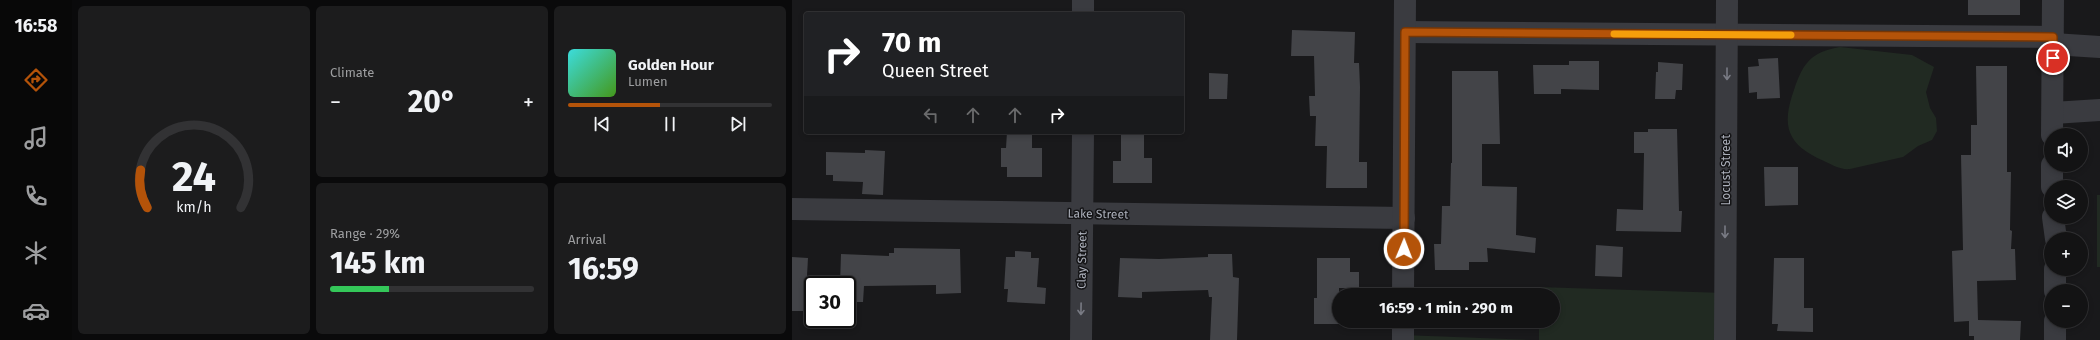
<!DOCTYPE html>
<html lang="en">
<head>
<meta charset="utf-8">
<style>
	:root { --surface:#131314; --page:#1c1c1d; --text:#f1f3f6; --muted:#9d9ea0; --line:#323234; --accent:#b45309 }
	body { margin:0; font-family:"Fira Sans",sans-serif; background:var(--page); color:var(--text); height:100vh; display:flex; flex-direction:column; font-size:15px; white-space:nowrap }
	* { box-sizing:border-box; margin:0 }
	p { font-size:13px; color:var(--muted) }
	.icon { flex:none; width:22px; height:22px; fill:none; stroke:currentColor; stroke-width:2; stroke-linecap:round; stroke-linejoin:round }
	.map { position:relative; flex:1; overflow:hidden }
	.side { display:flex; flex-direction:column; gap:6px; padding:6px; background:#0a0a0b; width:720px }
	.side>* { flex:none }
	.banner { position:absolute; left:12px; top:12px; width:380px; height:122px; border-radius:4px; box-shadow:0 2px 6px #0003,0 0 0 1px var(--line); background:#202124; color:#fff; overflow:hidden }
	.controls { position:absolute; left:1252px; top:128px; display:grid; gap:8px }
	.controls a { display:grid; place-items:center; width:44px; height:44px; border-radius:50%; background:var(--surface); box-shadow:0 2px 6px #0003,0 0 0 1px var(--line); font-size:20px }
	.speed { position:absolute; left:12px; top:276px; display:flex; gap:8px; font-size:20px; font-weight:700; text-align:center }
	.speed>* { display:grid; place-content:center; width:52px; height:52px; border-radius:50%; background:var(--surface); box-shadow:0 2px 6px #0003,0 0 0 1px var(--line); line-height:1 }
	.speed .limit { border:2px solid #111; border-radius:6px; background:#fff; color:#111 }
	.pin { position:absolute; display:grid; place-items:center; width:34px; height:34px; color:#fff; margin:-17px; border:2px solid #fff; border-radius:50%; box-shadow:0 1px 4px #0007 }
	.me { position:absolute; width:44px; margin:-22px; rotate:1deg; stroke-linejoin:round; filter:drop-shadow(0 0 3px #0008) }
	.turn { display:flex; align-items:center; gap:14px; height:84px; padding:0 12px; font-size:18px }
	.turn .icon { width:52px; height:52px; stroke-width:2.5 }
	.turn b { display:block; font-size:28px; line-height:34px }
	.lanes { display:flex; align-items:center; height:38px; padding:0 12px; background:#0003; justify-content:center; gap:20px; direction:ltr }
	.lanes .off { opacity:.35 }
	.big { font-size:30px; font-weight:700; line-height:1.1 }
	.side .widget { flex:1; display:flex; flex-direction:column; justify-content:center; gap:6px; min-width:0; padding:0 14px; border-radius:6px; background:var(--page) }
	.side .dial { align-items:center; gap:0 }
	.dial svg { height:104px; overflow:visible; fill:none; stroke:var(--line); stroke-width:7; stroke-linecap:round; text-anchor:middle }
	.dial text { fill:var(--text); stroke:none }
	.song { display:flex; align-items:center; gap:12px }
	.cover { width:48px; height:48px; border-radius:6px; background:linear-gradient(135deg,hsl(180 70% 55%),hsl(100 70% 35%)) }
	.played { height:4px; border-radius:2px; background:linear-gradient(90deg,var(--accent) 45%,var(--line) 45%) }
	.keys { display:flex; justify-content:space-around; direction:ltr }
	.heat { display:flex; justify-content:space-between; align-items:center; font-size:22px; direction:ltr }
	.charge { height:6px; border-radius:3px; background:linear-gradient(90deg,#34c759 29%,var(--line) 0) }
	.side .tiles { flex:1; display:grid; gap:6px; grid-template-columns:repeat(3,1fr) }
	.widget:first-child { grid-row:span 2 }
	.trip { position:absolute; left:540px; top:288px; width:228px; height:40px; border-radius:20px; background:var(--surface); box-shadow:0 2px 6px #0003,0 0 0 1px var(--line); font-weight:700; line-height:40px; text-align:center }
	main { display:flex; flex:1; min-height:0 }
	.menu { display:flex; flex-direction:column; width:72px; justify-content:space-around; align-items:center; background:#080808; color:var(--muted) }
	.menu .icon { width:28px; height:28px }
	.menu .selected { color:var(--accent) }
	.menu b { font-size:18px; color:var(--text) }
	.map>svg:first-child { display:block }
	.green { fill:#212a22 }
	.building { fill:#434448 }
	.lines { fill:none; stroke-linecap:round; stroke-linejoin:round }
	.minor { stroke:#3a3b40; stroke-width:22 }
	.oneway { stroke:#797b84 }
	.route-casing { stroke:#753606; stroke-width:10 }
	.route { stroke:#b45309; stroke-width:7 }
	.slow { stroke:#f59e0b; stroke-width:7 }
	.labels { text-anchor:middle; stroke-width:3; stroke-linejoin:round; paint-order:stroke }
	.street-label { font-size:12px; fill:#acb0bb; stroke:#141416 }
</style>
</head>
<body>
<main>
<nav class="menu">
<b>16:58</b>
<svg class="icon selected" aria-label="directions" viewBox="0 0 24 24"><path d="M12 3l9 9-9 9-9-9zM9 14v-3h6M13 9l2 2-2 2"/></svg>
<svg class="icon" aria-label="music" viewBox="0 0 24 24"><path d="M9 18V5l10-2v13"/><circle cx="6" cy="18" r="3"/><circle cx="16" cy="16" r="3"/></svg>
<svg class="icon" aria-label="phone" viewBox="0 0 24 24"><path d="M5 4h4l2 5-3 2q2 4 5 5l2-3 5 2v4C11 20 4 13 5 4z"/></svg>
<svg class="icon" aria-label="climate" viewBox="0 0 24 24"><path d="M12 3v18M4 7l16 10M4 17L20 7"/></svg>
<svg class="icon" aria-label="car" viewBox="0 0 24 24"><path d="M5 17H2v-5l4-1 3-4h7l3 4 3 1v5h-3M9 17h6M6 11h13"/><circle cx="7" cy="17" r="2"/><circle cx="17" cy="17" r="2"/></svg>
</nav>
<section class="side">
<div class="tiles">
<div class="widget dial"><svg viewBox="0 0 100 80">
<path d="M14 69A42 42 0 1 1 86 69"/>
<path d="M14 69A42 42 0 0 1 9 40" stroke="#b45309"/>
<text x="50" y="56" font-size="32" font-weight="700">24</text>
<text x="50" y="72" font-size="11">km/h</text>
</svg></div>
<div class="widget"><p>Climate</p>
<div class="heat"><a>−</a><b class="big">20°</b><a>+</a></div>
</div>
<div class="widget">
<div class="song"><i class="cover"></i><div><b>Golden Hour</b><p>Lumen</p></div></div>
<div class="played"></div>
<div class="keys"><svg class="icon" aria-label="previous" viewBox="0 0 24 24"><path d="M18 5L8 12l10 7zM5 5v14"/></svg><svg class="icon" aria-label="pause" viewBox="0 0 24 24"><path d="M8 5v14M16 5v14"/></svg><svg class="icon" aria-label="next" viewBox="0 0 24 24"><path d="M6 5l10 7-10 7zM19 5v14"/></svg></div>
</div>
<div class="widget"><p>Range · 29%</p><b class="big">145 km</b><div class="charge"></div></div>
<div class="widget"><p>Arrival</p><b class="big">16:59</b></div>
</div>
</section>
<div class="map">
<svg width="1308" height="340" viewBox="0 0 1308 340">
	<rect width="100%" height="100%" fill="#19191b"/>
	<g class="green">
		<path d="M1048 47 1120 55 1142 67 1134 92 1138 108 1144 118 1145 131 1140 140 1126 146 1111 157 1058 169C1048 170 1041 165 1032 161 995 145 989 126 1002 90 1011 63 1019 52 1048 47Z"/>
		<rect x="1305" y="195" width="3" height="72"/>
		<path d="M746 287 933 293V340H747V321H761V295H746Z"/>
		<path d="M611 335 740 340H611Z"/>
	</g>
	<g class="building">
		<rect x="1176" y="0" width="52" height="15"/>
		<path d="M500 30 563 32 562 63H567L568 87 567 162H575V188H534L535 146H523L524 116H518L517 96H523L522 56H499Z"/>
		<path d="M986 58 988 98 965 99V92L957 93 956 67 967 66 966 59Z"/>
		<path d="M777 61H807V90L769 89V94H742L741 65H777Z"/>
		<path d="M866 62 891 64 890 90H884L883 99H863L864 72H866Z"/>
		<path d="M1184 66H1215V172H1219L1218 230 1220 231 1219 249H1223L1224 280 1185 281 1186 320 1229 321 1228 340H1182V336H1177V321L1162 322 1160 251 1171 250 1169 155H1179V125H1185Z"/>
		<path d="M660 71H706L708 144H690V186L725 187 724 235 744 238 743 253 695 248 696 262H677V270H643L642 244H649L650 206H658L659 163H660Z"/>
		<path d="M417 73 436 74 435 99H417Z"/>
		<path d="M856 129H885L887 211H890L889 232 824 231 825 209 851 210 852 153H842V132H856Z"/>
		<path d="M215 132H240V148H250V177H215V167H209V148H214Z"/>
		<path d="M329 132H352V158H360V183H321V161H329Z"/>
		<path d="M73 150 93 151 91 195 70 194 71 182 41 181V175H34V152L73 153Z"/>
		<path d="M972 167H1006V205L973 206Z"/>
		<path d="M804 245 831 247 830 277 803 276Z"/>
		<path d="M102 248 168 249 169 293 144 294V285L72 286 71 302H55V285H48L49 254 97 256V253H102Z"/>
		<path d="M223 251 239 252V258H247L245 287 254 288 253 304 215 302 216 289H212L214 257H223Z"/>
		<path d="M416 254H440L441 277 447 278 445 340H418L420 297H417L416 290 350 292V298L326 297 328 258 367 259 416 257Z"/>
		<path d="M0 257 16 258 13 311H0Z"/>
		<path d="M525 258H558V272H567V288H547V324H522V298H525Z"/>
		<path d="M982 258H1012V308H1021V332L985 331 986 324H980Z"/>
	</g>
	<g class="lines">
		<g class="minor">
			<path d="M291 14V0"/>
			<path d="M613 32 1261 37"/>
			<path d="M1261 44 1308 47"/>
			<path d="M1261 113 1308 110"/>
			<path d="M1260 135 1261 0"/>
			<path d="M1260 187V165"/>
			<path d="M0 209 612 218"/>
			<path d="M1261 217 1264 239"/>
			<path d="M1263 291V269"/>
			<path d="M611 295 613 0"/>
			<path d="M289 340 291 132"/>
			<path d="M611 340V321"/>
			<path d="M933 340 935 0"/>
			<path d="M1263 340V321"/>
		</g>
	</g>
	<defs><path id="oneway-shaft" d="M-6 0H5M1.5-3L5.5 0L1.5 3" fill="none" stroke-width="1.6" stroke-linecap="round" stroke-linejoin="round"/></defs>
	<g class="oneway">
		<use href="#oneway-shaft" transform="translate(935 74) rotate(90)"/>
		<use href="#oneway-shaft" transform="translate(933 232) rotate(90)"/>
		<use href="#oneway-shaft" transform="translate(289 309) rotate(91)"/>
	</g>
	<g class="lines">
		<defs>
			<path id="route" d="M612 249 613 32 1261 37V58"/>
		</defs>
		<use href="#route" class="route-casing"/>
		<use href="#route" class="route"/>
		<path class="slow" d="M822 34 999 35"/>
	</g>
	<g class="labels">
		<g class="street-label">
			<text transform="translate(934 170) rotate(-90)" y="4">Locust Street</text>
			<text transform="translate(306 214) rotate(1)" y="4">Lake Street</text>
			<text transform="translate(290 260) rotate(-89)" y="4">Clay Street</text>
		</g>
	</g>
</svg>
<div class="controls">
<a><svg class="icon" aria-label="sound" viewBox="0 0 24 24"><path d="M4 9h4l5-4v14l-5-4H4zM17 9q2 3 0 6"/></svg></a>
<a><svg class="icon" aria-label="layers" viewBox="0 0 24 24"><path d="M12 4l9 5-9 5-9-5zM3 14l9 5 9-5"/></svg></a>
<a>+</a>
<a>−</a>
</div>
<div class="speed"><div class="limit">30</div></div>
<div class="pin" style="left:1261px;top:58px;background:#d93025"><svg class="icon" aria-label="arrive" viewBox="0 0 24 24"><path d="M6 21V4h12l-3 4 3 4H6"/></svg></div>
<svg class="me" style="left:612px;top:249px" viewBox="-20 -20 40 40"><circle r="17" fill="#b45309" stroke="#fff" stroke-width="3"/><path d="M0-11L8 9 0 5-8 9z" fill="#fff"/></svg>
<div class="trip">16:59 · 1 min · 290 m</div>
<div class="banner">
<div class="turn"><svg class="icon" aria-label="right" viewBox="0 0 24 24"><path d="M7 20v-9h11M14 6l5 5-5 5"/></svg><div><b>70 m</b>Queen Street</div></div>
<div class="lanes"><svg class="icon off" aria-label="left" viewBox="0 0 24 24"><path d="M17 20v-9H6M10 6l-5 5 5 5"/></svg><svg class="icon off" aria-label="ahead" viewBox="0 0 24 24"><path d="M12 20V5M6 11l6-6 6 6"/></svg><svg class="icon off" aria-label="ahead" viewBox="0 0 24 24"><path d="M12 20V5M6 11l6-6 6 6"/></svg><svg class="icon" aria-label="right" viewBox="0 0 24 24"><path d="M7 20v-9h11M14 6l5 5-5 5"/></svg></div>
</div>
</div>
</main>
</body>
</html>
